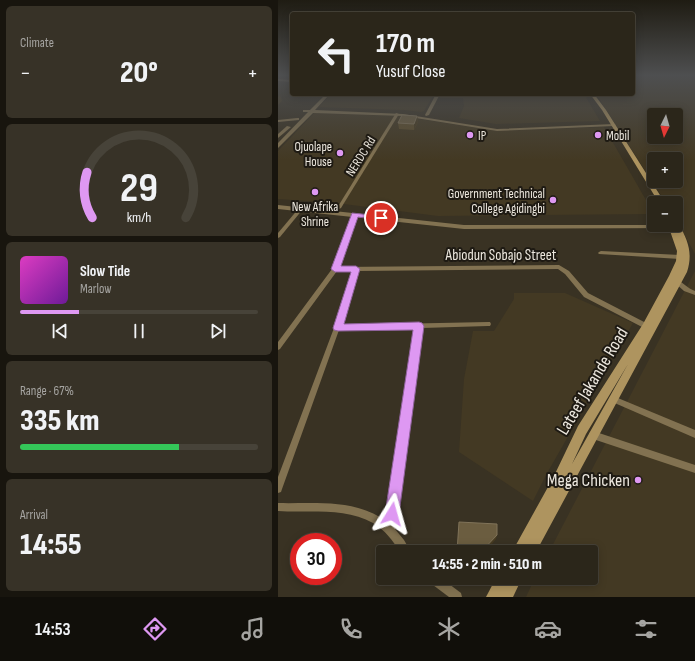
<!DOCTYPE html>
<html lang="en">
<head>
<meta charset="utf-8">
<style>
	:root { --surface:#2b261a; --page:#373227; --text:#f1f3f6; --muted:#a6a5a2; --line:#474339; --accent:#de98f2 }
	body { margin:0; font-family:"Sofia Sans Condensed",sans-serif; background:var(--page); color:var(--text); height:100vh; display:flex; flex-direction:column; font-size:15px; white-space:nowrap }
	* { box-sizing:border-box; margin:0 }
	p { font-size:13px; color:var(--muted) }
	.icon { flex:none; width:22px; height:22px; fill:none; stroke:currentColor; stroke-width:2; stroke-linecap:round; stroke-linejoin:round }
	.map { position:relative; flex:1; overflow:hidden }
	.sheet { display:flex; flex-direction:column; gap:6px; padding:6px; background:#18150e; width:278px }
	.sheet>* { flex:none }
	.banner { position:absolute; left:12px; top:12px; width:345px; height:84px; border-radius:4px; box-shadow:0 2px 10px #0003,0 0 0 1px var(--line); background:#2b261a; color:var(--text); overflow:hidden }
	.needle { width:26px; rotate:185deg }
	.fabs { position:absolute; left:369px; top:108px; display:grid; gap:8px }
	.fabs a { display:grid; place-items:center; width:36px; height:36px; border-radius:4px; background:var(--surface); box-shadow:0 2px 10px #0003,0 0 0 1px var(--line); font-size:20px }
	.speed { position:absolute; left:12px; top:533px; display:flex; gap:8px; font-size:20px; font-weight:700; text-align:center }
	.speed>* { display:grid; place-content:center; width:52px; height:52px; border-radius:50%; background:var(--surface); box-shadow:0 2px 10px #0003,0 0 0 1px var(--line); line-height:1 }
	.speed .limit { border:6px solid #d22; background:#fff; color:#111 }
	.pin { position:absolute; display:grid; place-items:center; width:34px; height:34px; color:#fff; margin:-17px; border:2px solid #fff; border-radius:50%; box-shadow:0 1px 4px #0007 }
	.me { position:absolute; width:44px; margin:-22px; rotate:8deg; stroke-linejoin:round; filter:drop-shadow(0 0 3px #0008) }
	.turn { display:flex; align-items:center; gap:14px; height:84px; padding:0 20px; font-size:18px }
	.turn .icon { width:52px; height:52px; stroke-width:2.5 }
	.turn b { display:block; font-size:28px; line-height:34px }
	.big { font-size:30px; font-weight:800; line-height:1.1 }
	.sheet .card { flex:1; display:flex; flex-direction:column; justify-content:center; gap:6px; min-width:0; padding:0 14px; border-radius:6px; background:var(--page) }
	.sheet .dial { align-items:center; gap:0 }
	.dial svg { height:104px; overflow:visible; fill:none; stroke:var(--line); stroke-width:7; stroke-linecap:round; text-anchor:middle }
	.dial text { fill:var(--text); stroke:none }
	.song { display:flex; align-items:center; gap:12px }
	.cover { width:48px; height:48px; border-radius:6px; background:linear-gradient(135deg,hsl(310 70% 55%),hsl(280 70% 35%)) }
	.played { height:4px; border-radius:2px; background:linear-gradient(90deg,var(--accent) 25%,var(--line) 25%) }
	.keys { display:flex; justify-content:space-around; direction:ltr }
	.heat { display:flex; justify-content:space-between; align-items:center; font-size:22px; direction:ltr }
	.charge { height:6px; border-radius:3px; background:linear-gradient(90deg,#34c759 67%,var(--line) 0) }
	.trip { position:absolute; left:98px; top:545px; width:222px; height:40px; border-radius:4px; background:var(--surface); box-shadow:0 2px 10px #0003,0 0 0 1px var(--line); font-weight:800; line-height:40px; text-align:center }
	.dock { display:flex; height:64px; justify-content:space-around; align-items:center; background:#110f0a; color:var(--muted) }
	.dock .icon { width:28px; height:28px }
	.dock .active { color:var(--accent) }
	.dock b { font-size:18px; color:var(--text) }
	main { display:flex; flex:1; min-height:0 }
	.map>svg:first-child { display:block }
	.built { fill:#433923; fill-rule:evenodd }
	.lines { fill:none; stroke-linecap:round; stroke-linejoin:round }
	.minor { fill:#827251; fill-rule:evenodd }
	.tertiary { fill:#827251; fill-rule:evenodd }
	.secondary { fill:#ae945f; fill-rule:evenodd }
	.wall { fill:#5c4d2d }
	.shaded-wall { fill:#473b21 }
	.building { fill:#6b5d40; stroke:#807359 }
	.route { fill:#de98f2; stroke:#90639d }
	.poi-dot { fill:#de98f2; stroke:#1e1a13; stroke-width:1.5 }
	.labels { text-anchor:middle; stroke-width:4; stroke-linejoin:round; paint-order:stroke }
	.far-poi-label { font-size:13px; fill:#ece7de; stroke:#1e1a13; text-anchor:start }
	.far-street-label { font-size:13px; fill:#ece7de; stroke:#1e1a13 }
	.street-label { font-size:15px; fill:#ece7de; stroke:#1e1a13 }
	.near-street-label { font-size:18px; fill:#ece7de; stroke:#1e1a13 }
	.near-poi-label { font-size:18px; fill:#ece7de; stroke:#1e1a13; text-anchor:end }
</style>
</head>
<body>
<main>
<section class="sheet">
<div class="card"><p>Climate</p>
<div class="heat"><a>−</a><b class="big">20°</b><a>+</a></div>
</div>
<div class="card dial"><svg viewBox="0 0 100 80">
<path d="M14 69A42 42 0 1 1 86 69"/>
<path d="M14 69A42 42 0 0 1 10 34" stroke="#de98f2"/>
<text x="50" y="56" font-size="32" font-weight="700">29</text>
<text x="50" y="72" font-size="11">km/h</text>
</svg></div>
<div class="card">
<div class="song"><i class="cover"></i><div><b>Slow Tide</b><p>Marlow</p></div></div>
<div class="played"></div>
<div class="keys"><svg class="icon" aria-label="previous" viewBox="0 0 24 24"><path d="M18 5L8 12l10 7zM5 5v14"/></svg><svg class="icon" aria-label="pause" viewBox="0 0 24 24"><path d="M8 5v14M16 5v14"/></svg><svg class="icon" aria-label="next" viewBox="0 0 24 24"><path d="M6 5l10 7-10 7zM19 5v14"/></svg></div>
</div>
<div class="card"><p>Range · 67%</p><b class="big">335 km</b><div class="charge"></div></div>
<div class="card"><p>Arrival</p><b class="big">14:55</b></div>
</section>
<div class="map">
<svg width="417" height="597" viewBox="0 0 417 597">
	<rect width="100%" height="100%" fill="#393223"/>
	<g class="built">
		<path d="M355 76H407L417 80V254L398 219V203H388L318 94H355ZM376 115H398V137H376ZM376 159H398V181H376Z"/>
		<path d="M53 94H156L146 111 143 112 126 110 41 107Z"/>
		<path d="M164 94H306L322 121 218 124 181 118 186 106 185 98H162Z"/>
		<path d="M36 113 123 116 219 131 326 127 376 214 160 216 58 203 0 199V151Z"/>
		<path d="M417 271V597H248L257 578H313V552H271Z"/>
		<path d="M236 293H287L355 323 268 475 255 501 181 452 186 379 195 331H216L236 299Z"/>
	</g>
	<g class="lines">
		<g class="minor">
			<path d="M0 79 14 80V82L0 81Z"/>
			<path d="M158 94H162L151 115 148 116 147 115Z"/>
			<path d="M118 113 121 114 63 208 61 209H59V208Z"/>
			<path d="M21 208H25V209L2 237 0 238V233Z"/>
			<path d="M75 214H77L79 215 60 267 281 265 291 271 310 293 370 324 371 326 370 328H366L306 297 287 274 280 269 80 271 63 325 210 322H212L213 324 212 326H210L144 328 117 529 126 540 133 552H122C115 541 107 530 95 523 67 507 31 513 0 511V503C36 504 78 498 109 522L137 328 61 330 4 489 3 492 0 493V477L56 328 75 271H59L2 349 0 350V342L54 269Z"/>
			<path d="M323 251 402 255 405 257 402 259 321 254 320 253 321 252Z"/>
			<path d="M399 280C406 283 409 288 417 291V295L406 291 397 283 396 282Z"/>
			<path d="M335 396 417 430V438L332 401 331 399 332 397Z"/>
			<path d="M315 431 417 465V473L312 438 311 435 312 432Z"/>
			<path d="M150 578H163L183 593 184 597H171L151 582Z"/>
		</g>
		<g class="tertiary">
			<path d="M48 94H52L37 110 125 114 219 129 336 124 338 125 336 126 219 131 125 116 35 113 0 148V143L30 112H25V110H32Z"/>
			<path d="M19 118H21V120L0 122V120Z"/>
			<path d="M9 126 13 127 0 138V134Z"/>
			<path d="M0 205 186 225H398L399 224 402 226 399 228 186 229 0 209Z"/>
		</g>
		<g class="secondary">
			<path d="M312 94H316L328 110 387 203H381L324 110Z"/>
			<path d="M398 222 401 224C410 241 415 253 409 272L258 552H234L275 478 300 426 365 324 391 276 398 261 399 251 390 225H398ZM350 364 294 464 308 434Z"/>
			<path d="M218 578H244L235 597H208Z"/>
		</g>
	</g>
	<path class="wall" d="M139 116 140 122 136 130 121 129 120 123Z"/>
	<g class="shaded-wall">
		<path d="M2 95 4 101 0 105V97Z"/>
		<path d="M139 116 140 122 136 130V124Z"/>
		<path d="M219 535 218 539 207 552H203Z"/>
	</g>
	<g class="building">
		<path d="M124 115 139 116 136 124 120 123Z"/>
		<path d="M181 522 219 524V535L203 552H179Z"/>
	</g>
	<linearGradient id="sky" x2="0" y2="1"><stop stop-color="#1f1c13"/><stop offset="0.47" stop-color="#4e4f50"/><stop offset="1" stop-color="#4e4f50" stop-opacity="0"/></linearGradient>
	<rect width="417" height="160" fill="url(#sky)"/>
	<path class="route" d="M74 213 103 216 107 218 103 220 80 217 63 266H78L82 269 66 324 141 322 144 323 146 326 121 514 119 519 114 521 109 519 107 514 135 330 60 331 56 330 55 328 73 272H57L53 269Z"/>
	<g class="poi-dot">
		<circle cx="192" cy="135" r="4"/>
		<circle cx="320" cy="135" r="4"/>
		<circle cx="62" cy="153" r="4"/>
		<circle cx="37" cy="192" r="4"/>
		<circle cx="275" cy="200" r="4"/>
		<circle cx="360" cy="480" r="4"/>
	</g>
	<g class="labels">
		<g class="far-poi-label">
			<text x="200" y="140">IP</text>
			<text x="328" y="140">Mobil</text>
			<text x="54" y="151" text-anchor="end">Ojuolape<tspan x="54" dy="15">House</tspan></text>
			<text x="267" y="198" text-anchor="end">Government Technical<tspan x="267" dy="15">College Agidingbi</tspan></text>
			<text x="37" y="211" text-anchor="middle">New Afrika<tspan x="37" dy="15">Shrine</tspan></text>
		</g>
		<g class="far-street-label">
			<text transform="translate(82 156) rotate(-58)" y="5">NERDC Rd</text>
		</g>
		<g class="street-label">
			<text x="223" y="260">Abiodun Sobajo Street</text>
		</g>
		<g class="near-street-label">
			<text transform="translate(314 381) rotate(-59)" y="6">Lateef Jakande Road</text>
		</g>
		<g class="near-poi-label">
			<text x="352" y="486">Mega Chicken</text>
		</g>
	</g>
</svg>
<div class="fabs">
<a><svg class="needle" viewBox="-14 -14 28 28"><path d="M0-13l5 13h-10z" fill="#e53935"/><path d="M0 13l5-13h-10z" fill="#a6a5a2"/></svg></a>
<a>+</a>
<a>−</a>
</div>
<div class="speed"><div class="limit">30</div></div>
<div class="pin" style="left:103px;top:218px;background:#d93025"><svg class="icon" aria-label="arrive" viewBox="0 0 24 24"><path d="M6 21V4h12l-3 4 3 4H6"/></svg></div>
<svg class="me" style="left:114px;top:514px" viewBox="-20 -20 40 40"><path d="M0-17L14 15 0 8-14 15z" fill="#de98f2" stroke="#fff" stroke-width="4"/></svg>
<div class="trip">14:55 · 2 min · 510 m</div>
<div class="banner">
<div class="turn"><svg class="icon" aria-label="left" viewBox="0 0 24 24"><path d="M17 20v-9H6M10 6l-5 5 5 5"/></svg><div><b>170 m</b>Yusuf Close</div></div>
</div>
</div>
</main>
<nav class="dock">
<b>14:53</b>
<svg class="icon active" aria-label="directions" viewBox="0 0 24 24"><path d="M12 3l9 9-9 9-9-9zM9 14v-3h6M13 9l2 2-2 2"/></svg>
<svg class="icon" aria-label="music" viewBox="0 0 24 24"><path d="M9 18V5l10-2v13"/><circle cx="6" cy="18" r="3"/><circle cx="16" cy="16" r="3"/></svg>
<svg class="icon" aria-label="phone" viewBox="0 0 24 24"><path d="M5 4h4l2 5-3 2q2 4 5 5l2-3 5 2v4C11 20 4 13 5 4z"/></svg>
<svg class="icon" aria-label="climate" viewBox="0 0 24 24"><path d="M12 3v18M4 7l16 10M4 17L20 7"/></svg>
<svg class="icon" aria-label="car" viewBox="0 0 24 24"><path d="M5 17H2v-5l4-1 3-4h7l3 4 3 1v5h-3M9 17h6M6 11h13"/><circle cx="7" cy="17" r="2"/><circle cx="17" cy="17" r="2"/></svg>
<svg class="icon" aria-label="filters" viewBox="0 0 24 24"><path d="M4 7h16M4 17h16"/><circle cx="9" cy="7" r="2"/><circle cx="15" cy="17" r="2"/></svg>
</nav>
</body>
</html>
